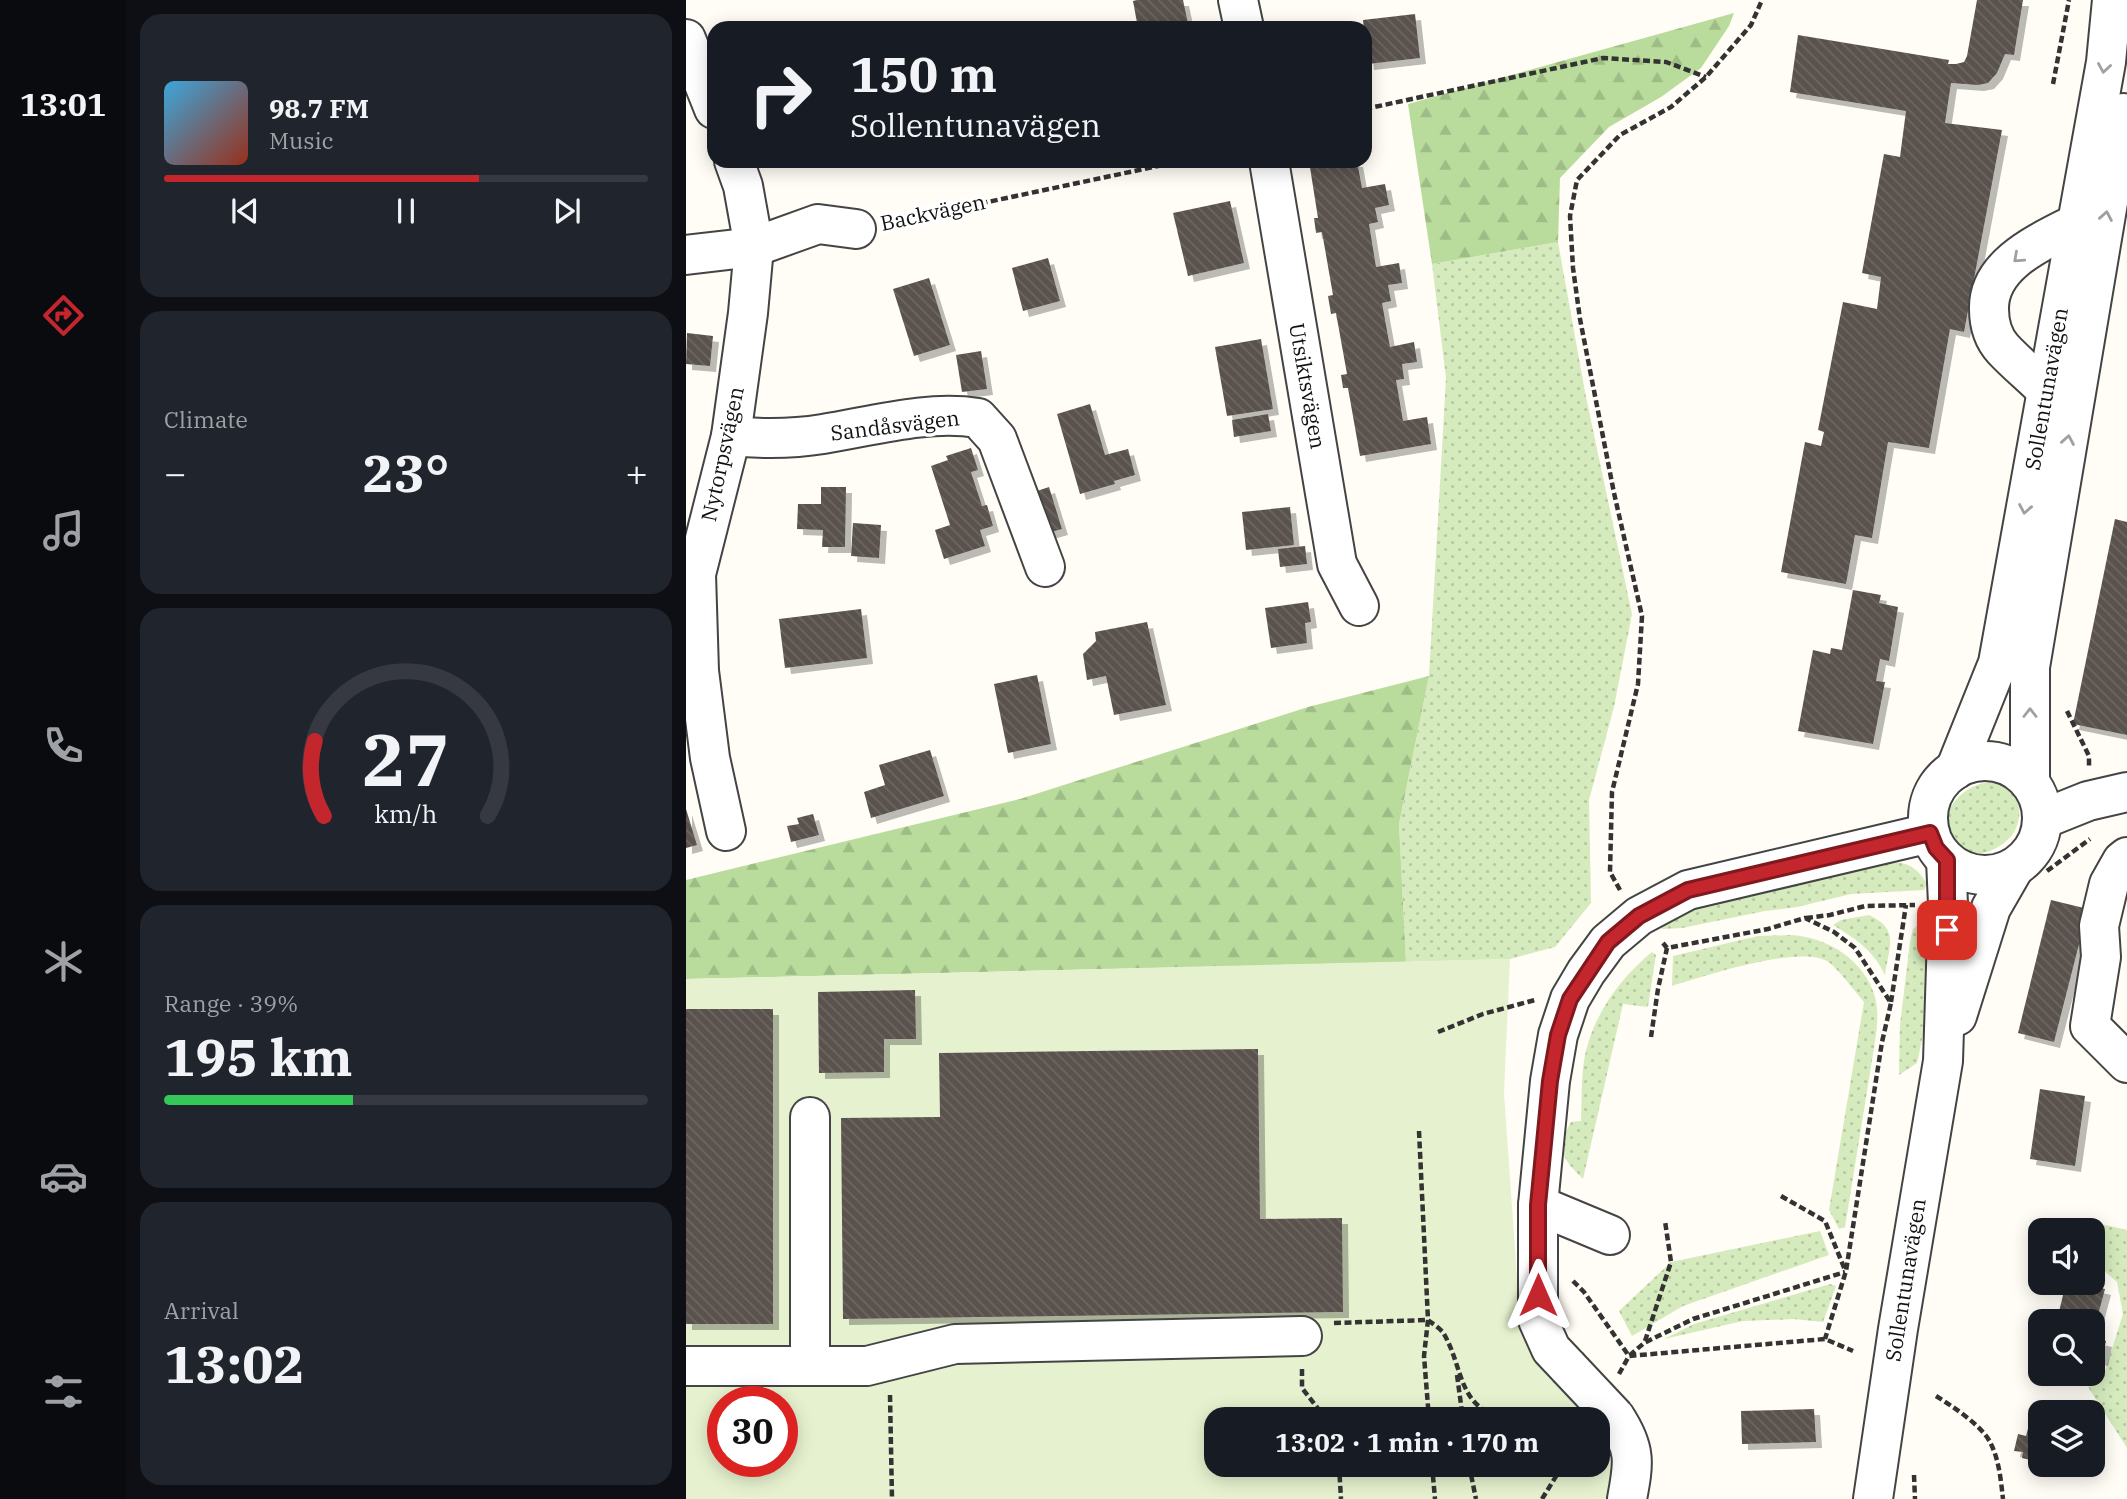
<!DOCTYPE html>
<html lang="en">
<head>
<meta charset="utf-8">
<style>
	:root { --surface:#171b24; --page:#20242c; --text:#f1f3f6; --muted:#9ea1a6; --line:#363941; --accent:#c4262e }
	body { margin:0; font-family:"IBM Plex Serif",serif; background:var(--page); color:var(--text); height:100vh; display:flex; flex-direction:column; font-size:26px; white-space:nowrap }
	* { box-sizing:border-box; margin:0 }
	p { font-size:23px; color:var(--muted) }
	.icon { flex:none; width:38px; height:38px; fill:none; stroke:currentColor; stroke-width:2; stroke-linecap:round; stroke-linejoin:round }
	.map { position:relative; flex:1; overflow:hidden }
	.drawer { display:flex; flex-direction:column; gap:14px; padding:14px; background:#0d0f14; width:560px }
	.drawer>* { flex:none }
	.banner { position:absolute; left:21px; top:21px; width:665px; height:147px; border-radius:21px; box-shadow:0 4px 18px #0003; background:#171b24; color:var(--text); overflow:hidden }
	.fabs { position:absolute; left:1342px; top:1218px; display:grid; gap:14px }
	.fabs a { display:grid; place-items:center; width:77px; height:77px; border-radius:14px; background:var(--surface); box-shadow:0 4px 18px #0003; font-size:35px }
	.speed { position:absolute; left:21px; top:1386px; display:flex; gap:14px; font-size:35px; font-weight:700; text-align:center }
	.speed>* { display:grid; place-content:center; width:91px; height:91px; border-radius:50%; background:var(--surface); box-shadow:0 4px 18px #0003; line-height:1 }
	.speed .limit { border:10px solid #d22; background:#fff; color:#111 }
	.pin { position:absolute; display:grid; place-items:center; width:60px; height:60px; color:#fff; margin:-30px; border-radius:14px; box-shadow:0 4px 10px #0006 }
	.me { position:absolute; width:77px; margin:-38px; rotate:0deg; stroke-linejoin:round; filter:drop-shadow(0 0 5px #0008) }
	.turn { display:flex; align-items:center; gap:24px; height:147px; padding:0 28px; font-size:32px }
	.turn .icon { width:91px; height:91px; stroke-width:2.5 }
	.turn b { display:block; font-size:49px; line-height:60px }
	.big { font-size:52px; font-weight:700; line-height:1.1 }
	.drawer .tile { flex:1; display:flex; flex-direction:column; justify-content:center; gap:10px; min-width:0; padding:0 24px; border-radius:21px; background:var(--page) }
	.drawer .dial { align-items:center; gap:0 }
	.dial svg { height:182px; overflow:visible; fill:none; stroke:var(--line); stroke-width:7; stroke-linecap:round; text-anchor:middle }
	.dial text { fill:var(--text); stroke:none }
	.song { display:flex; align-items:center; gap:21px }
	.cover { width:84px; height:84px; border-radius:10px; background:linear-gradient(135deg,hsl(200 70% 55%),hsl(10 70% 35%)) }
	.played { height:7px; border-radius:4px; background:linear-gradient(90deg,var(--accent) 65%,var(--line) 65%) }
	.keys { display:flex; justify-content:space-around; direction:ltr }
	.heat { display:flex; justify-content:space-between; align-items:center; font-size:38px; direction:ltr }
	.charge { height:10px; border-radius:5px; background:linear-gradient(90deg,#34c759 39%,var(--line) 0) }
	.trip { position:absolute; left:518px; top:1407px; width:406px; height:70px; border-radius:21px; background:var(--surface); box-shadow:0 4px 18px #0003; font-weight:700; line-height:70px; text-align:center }
	main { display:flex; flex:1; min-height:0 }
	.dock { display:flex; flex-direction:column; width:126px; justify-content:space-around; align-items:center; background:#090b0e; color:var(--muted) }
	.dock .icon { width:49px; height:49px }
	.dock .on { color:var(--accent) }
	.dock b { font-size:32px; color:var(--text) }
	.map>svg:first-child { display:block }
	.green { fill:url(#green-dots) }
	.forest { fill:url(#forest-firs) }
	.pitch { fill:#e6f2cf; fill-rule:evenodd }
	.building { fill:url(#building-back-hatch); filter:url(#shadow) }
	.lines { fill:none; stroke-linecap:round; stroke-linejoin:round }
	.minor-casing { stroke:#444; stroke-width:42 }
	.path { stroke:#333; stroke-width:4.5; stroke-dasharray:7 3.5; stroke-linecap:butt }
	.minor { stroke:#fff; stroke-width:38 }
	.minor-bridge-casing { stroke:#444; stroke-width:42; stroke-linecap:butt }
	.minor-bridge { stroke:#fff; stroke-width:38 }
	.oneway { stroke:#a0a0a0 }
	.route-casing { stroke:#7f191e; stroke-width:18 }
	.route { stroke:#c4262e; stroke-width:12 }
	.labels { text-anchor:middle; stroke-width:7; stroke-linejoin:round; paint-order:stroke }
	.street-label { font-size:21px; fill:#111; stroke:#fff }
</style>
</head>
<body>
<main>
<nav class="dock">
<b>13:01</b>
<svg class="icon on" aria-label="directions" viewBox="0 0 24 24"><path d="M12 3l9 9-9 9-9-9zM9 14v-3h6M13 9l2 2-2 2"/></svg>
<svg class="icon" aria-label="music" viewBox="0 0 24 24"><path d="M9 18V5l10-2v13"/><circle cx="6" cy="18" r="3"/><circle cx="16" cy="16" r="3"/></svg>
<svg class="icon" aria-label="phone" viewBox="0 0 24 24"><path d="M5 4h4l2 5-3 2q2 4 5 5l2-3 5 2v4C11 20 4 13 5 4z"/></svg>
<svg class="icon" aria-label="climate" viewBox="0 0 24 24"><path d="M12 3v18M4 7l16 10M4 17L20 7"/></svg>
<svg class="icon" aria-label="car" viewBox="0 0 24 24"><path d="M5 17H2v-5l4-1 3-4h7l3 4 3 1v5h-3M9 17h6M6 11h13"/><circle cx="7" cy="17" r="2"/><circle cx="17" cy="17" r="2"/></svg>
<svg class="icon" aria-label="filters" viewBox="0 0 24 24"><path d="M4 7h16M4 17h16"/><circle cx="9" cy="7" r="2"/><circle cx="15" cy="17" r="2"/></svg>
</nav>
<section class="drawer">
<div class="tile">
<div class="song"><i class="cover"></i><div><b>98.7 FM</b><p>Music</p></div></div>
<div class="played"></div>
<div class="keys"><svg class="icon" aria-label="previous" viewBox="0 0 24 24"><path d="M18 5L8 12l10 7zM5 5v14"/></svg><svg class="icon" aria-label="pause" viewBox="0 0 24 24"><path d="M8 5v14M16 5v14"/></svg><svg class="icon" aria-label="next" viewBox="0 0 24 24"><path d="M6 5l10 7-10 7zM19 5v14"/></svg></div>
</div>
<div class="tile"><p>Climate</p>
<div class="heat"><a>−</a><b class="big">23°</b><a>+</a></div>
</div>
<div class="tile dial"><svg viewBox="0 0 100 80">
<path d="M14 69A42 42 0 1 1 86 69"/>
<path d="M14 69A42 42 0 0 1 10 36" stroke="#c4262e"/>
<text x="50" y="56" font-size="32" font-weight="700">27</text>
<text x="50" y="72" font-size="11">km/h</text>
</svg></div>
<div class="tile"><p>Range · 39%</p><b class="big">195 km</b><div class="charge"></div></div>
<div class="tile"><p>Arrival</p><b class="big">13:02</b></div>
</section>
<div class="map">
<svg width="1441" height="1499" viewBox="0 0 1441 1499">
	<defs>
		<pattern id="green-dots" width="8" height="8" patternUnits="userSpaceOnUse" patternTransform="scale(1.75)"><rect width="8" height="8" fill="#d5ebbd"/><path d="M2 2h.1M6 6h.1" fill="none" stroke="#b6c8a1" stroke-width="1.8" stroke-linecap="round"/></pattern>
		<pattern id="forest-firs" width="22" height="20" patternUnits="userSpaceOnUse" patternTransform="scale(1.75)"><rect width="22" height="20" fill="#b9dc9c"/><path d="M5 1l3.5 6h-7zM16 11l3.5 6h-7z" fill="#9ebc85"/></pattern>
		<pattern id="building-back-hatch" width="6" height="6" patternUnits="userSpaceOnUse" patternTransform="scale(1.75)"><rect width="6" height="6" fill="#5a524d"/><path d="M-1 5l2 2M0 0l6 6M5-1l2 2" fill="none" stroke="#6d6662"/></pattern>
		<filter id="shadow"><feDropShadow dx="6" dy="6" stdDeviation="0" flood-color="#0004"/></filter>
	</defs>
	<rect width="100%" height="100%" fill="#fffdf5"/>
	<g class="green">
		<path d="M872 242 899 392 946 614 928 707 903 800 905 903 869 947 824 959 720 962 713 824 743 676 760 378 746 264Z"/>
		<path d="M1302 782C1327 782 1340 806 1330 828 1324 844 1296 860 1280 851 1262 842 1255 816 1270 800 1278 790 1290 784 1302 782Z"/>
		<path d="M1180 862C1208 862 1226 857 1241 884L1238 890 1165 894 1111 907 1079 911 996 928 976 929 966 915Z"/>
		<path d="M1183 915C1214 929 1203 947 1199 975 1188 951 1169 938 1147 925L1155 920Z"/>
		<path d="M1239 923 1246 925 1250 975 1231 1063 1213 1075 1214 1025 1224 942 1227 929 1234 924Z"/>
		<path d="M1105 935C1141 937 1179 960 1189 997 1193 1013 1191 1027 1189 1042L1159 1227 1153 1229 1143 1210 1178 1002C1170 993 1150 966 1141 961 1112 945 1018 976 986 986L987 956 1072 936Z"/>
		<path d="M966 952 970 955 962 1007 937 1004 897 1179C876 1158 869 1150 885 1122L895 1121C896 1101 895 1081 898 1061 905 1018 933 979 966 952Z"/>
		<path d="M1406 1222 1441 1230V1448L1402 1387 1419 1371 1437 1314 1431 1282 1407 1261Z"/>
		<path d="M1134 1231 1143 1255 997 1306 946 1336 933 1311 985 1262Z"/>
		<path d="M1144 1284 1150 1286 1137 1322 1108 1319 1057 1321 978 1339 1008 1324Z"/>
	</g>
	<g class="forest">
		<path d="M1048 13 1043 26 1015 68 975 97 923 127 874 178 872 242 746 264 722 104Z"/>
		<path d="M743 676 713 824 720 962 0 979V880L334 799 622 707Z"/>
	</g>
	<path class="pitch" d="M824 959 818 1093 833 1306 924 1425V1499H0V979ZM37 1402H96V1461H37ZM530 1419H912V1465H530Z"/>
	<g class="building">
		<path d="M451 0H497L503 28H452L447 1Z"/>
		<path d="M1291 0H1337L1328 55 1319 54 1311 73 1302 83 1292 85 1265 83 1259 123 1316 130 1278 332 1264 329 1243 448 1202 442 1186 538 1169 535 1160 584 1095 572 1119 442 1135 446 1138 432 1132 430 1157 302 1191 309 1195 277 1176 273 1198 154 1214 157 1220 111 1104 92 1112 35 1263 60 1262 64H1270L1278 62 1281 56Z"/>
		<path d="M729 14 734 58 682 64 677 20Z"/>
		<path d="M623 161H671L676 188 699 184 703 205 689 208 692 222 683 224 690 267 713 263 716 283 702 285 705 301 696 303 704 347 728 342 731 362 716 364 718 379 710 380 717 421 741 417 745 444 674 456 662 388H657L655 375 661 374 650 313 645 314 642 296 647 295 636 232 630 233 628 218H632Z"/>
		<path d="M544 201 558 263 502 276 487 213Z"/>
		<path d="M362 258 374 301 337 311 326 268Z"/>
		<path d="M243 278 264 345 228 356 207 289Z"/>
		<path d="M1 333 27 336 24 366 0 364Z"/>
		<path d="M575 339 587 409 541 416 529 347Z"/>
		<path d="M295 351 301 389 276 392 270 355Z"/>
		<path d="M404 404 419 455 442 449 449 475 428 481 429 484 394 494 371 414Z"/>
		<path d="M582 414 585 431 548 437 546 420Z"/>
		<path d="M285 448 292 470 285 472 296 506 301 505 307 526 294 530 299 546 258 559 249 530 264 525 245 466 262 460 260 456Z"/>
		<path d="M135 487H160L159 547H136L137 530 111 529 112 504H135Z"/>
		<path d="M363 487 376 529 358 534 345 493Z"/>
		<path d="M604 507 608 545 560 550 556 512Z"/>
		<path d="M1429 519 1441 522V735L1387 724Z"/>
		<path d="M167 523 195 525 193 558 165 556Z"/>
		<path d="M619 546 621 564 594 567 592 549Z"/>
		<path d="M1167 590 1195 595 1193 603 1212 607 1203 661 1194 659 1190 681 1199 682 1187 744 1112 731 1127 650 1144 654 1145 648 1156 650Z"/>
		<path d="M622 602 625 622 619 623 621 643 585 648 579 608Z"/>
		<path d="M175 609 181 658 99 668 93 619Z"/>
		<path d="M461 622 480 705 428 715 420 676 401 680 397 654 410 641 409 632Z"/>
		<path d="M351 675 365 744 322 753 308 684Z"/>
		<path d="M244 750 258 796 185 818 178 792 199 785 193 765Z"/>
		<path d="M0 809 11 845 0 848Z"/>
		<path d="M127 814 133 835 105 842 101 826 113 824 111 818Z"/>
		<path d="M1365 900 1402 909 1368 1042 1332 1033Z"/>
		<path d="M229 990 230 1039H198V1072L133 1073 132 992Z"/>
		<rect x="0" y="1009" width="87" height="315"/>
		<path d="M572 1049 574 1219 656 1218 657 1312 157 1319 155 1118 254 1117 253 1053Z"/>
		<path d="M1354 1089 1399 1096 1389 1166 1344 1159Z"/>
		<path d="M1380 1283H1393L1419 1289 1408 1330 1407 1321 1371 1320Z"/>
		<path d="M1407 1338 1420 1341 1416 1360 1407 1358Z"/>
		<path d="M1128 1409 1130 1442 1056 1444 1055 1411Z"/>
		<path d="M1346 1414 1354 1416V1462L1336 1458 1337 1452 1328 1451 1332 1434 1340 1436Z"/>
	</g>
	<g class="lines">
		<defs>
			<g id="minor">
				<path d="M552 0 558 28"/>
				<path d="M0 39 28 109"/>
				<path d="M583 161 651 564 673 606"/>
				<path d="M0 255 68 247 132 224 170 229"/>
				<path d="M1360 390C1346 376 1330 363 1317 349 1307 338 1303 323 1303 309 1302 263 1357 241 1391 223"/>
				<path d="M45 436C76 439 106 439 137 434 187 426 241 410 292 418L311 439 359 567"/>
				<circle cx="1299" cy="818" r="57"/>
				<path d="M1269 770 1312 663 1420 62 1426 0"/>
				<path d="M1344 782V667L1437 113"/>
				<path d="M1357 819 1402 801 1441 792"/>
				<path d="M40 831 24 758 13 671 10 574 45 436 62 313 68 247 57 186 48 161"/>
				<path d="M1441 857 1436 861 1423 884 1413 926 1415 957 1404 1026 1441 1063"/>
				<path d="M1271 1016 1305 908 1328 868"/>
				<path d="M124 1117V1366"/>
				<path d="M852 1205 924 1235"/>
				<path d="M0 1366H181L269 1344 616 1336"/>
				<path d="M882 1367 865 1349 852 1320V1205L864 1081 872 1035 884 999 900 972 922 942 953 916 1002 890 1244 833"/>
				<path d="M929 1417C950 1449 948 1462 941 1499"/>
				<path d="M1187 1499 1212 1329 1257 1061 1262 904 1260 860"/>
			</g>
		</defs>
		<use href="#minor" class="minor-casing"/>
		<g class="path">
			<path d="M1367 84 1383 0"/>
			<path d="M679 109 917 58 980 62 1020 77"/>
			<path d="M202 223 496 161"/>
			<path d="M1381 711 1403 756V767"/>
			<path d="M1361 871 1404 839"/>
			<path d="M934 890 924 872 926 792 952 684 956 616 928 493 894 319 887 268 884 216 891 180 934 135 985 107 1020 77 1065 25 1076 0"/>
			<path d="M1120 918 1144 915 1179 906 1229 905"/>
			<path d="M977 943 981 948 1082 929 1119 918 1148 932 1169 948 1205 1003 1196 1042 1160 1271 1139 1339"/>
			<path d="M1205 1002 1220 905"/>
			<path d="M752 1032 797 1014 849 1000"/>
			<path d="M965 1037 972 989 981 948"/>
			<path d="M733 1131 742 1320 738 1356 743 1419"/>
			<path d="M1095 1196 1139 1221 1159 1270"/>
			<path d="M887 1281 898 1292 943 1356 958 1343 1007 1319 1159 1272"/>
			<path d="M648 1323 742 1320C747 1324 755 1329 758 1334 778 1369 771 1407 819 1419"/>
			<path d="M959 1341 985 1262 979 1221"/>
			<path d="M616 1369V1388L640 1419"/>
			<path d="M933 1374 943 1356 1139 1339 1167 1351"/>
			<path d="M771 1375 777 1419"/>
			<path d="M204 1395 206 1499"/>
			<path d="M1250 1396C1266 1406 1297 1426 1305 1444 1313 1460 1315 1481 1317 1499"/>
			<path d="M848 1419 869 1414H878"/>
			<path d="M653 1465 655 1499"/>
			<path d="M746 1465 749 1499"/>
			<path d="M783 1465 790 1499"/>
			<path d="M1228 1475 1229 1499"/>
			<path d="M856 1499 877 1465"/>
		</g>
		<use href="#minor" class="minor"/>
		<defs>
			<path id="minor-bridge" d="M882 1367 929 1417"/>
		</defs>
		<use href="#minor-bridge" class="minor-bridge-casing"/>
		<use href="#minor-bridge" class="minor-bridge"/>
	</g>
	<defs><path id="oneway-chevron" d="M-2-3.5L2.5 0L-2 3.5" fill="none" stroke-width="1.6" stroke-linecap="round" stroke-linejoin="round" transform="scale(1.75)"/></defs>
	<g class="oneway">
		<use href="#oneway-chevron" transform="translate(1418 68) rotate(99)"/>
		<use href="#oneway-chevron" transform="translate(1420 216) rotate(-80)"/>
		<use href="#oneway-chevron" transform="translate(1332 258) rotate(138)"/>
		<use href="#oneway-chevron" transform="translate(1382 440) rotate(-80)"/>
		<use href="#oneway-chevron" transform="translate(1339 509) rotate(100)"/>
		<use href="#oneway-chevron" transform="translate(1344 713) rotate(-90)"/>
	</g>
	<g class="lines">
		<defs>
			<path id="route" d="M852 1295V1205L864 1081 872 1035 884 999 922 942 953 916 1002 890 1244 833 1250 848 1261 860V930"/>
		</defs>
		<use href="#route" class="route-casing"/>
		<use href="#route" class="route"/>
	</g>
	<g class="labels">
		<g class="street-label">
			<text transform="translate(247 213) rotate(-12)" y="7">Backvägen</text>
			<text transform="translate(621 386) rotate(80)" y="7">Utsiktsvägen</text>
			<text transform="translate(1361 389) rotate(-80)" y="7">Sollentunavägen</text>
			<text transform="translate(209 426) rotate(-7)" y="7">Sandåsvägen</text>
			<text transform="translate(37 454) rotate(-78)" y="7">Nytorpsvägen</text>
			<text transform="translate(1220 1280) rotate(-81)" y="7">Sollentunavägen</text>
		</g>
	</g>
</svg>
<div class="fabs">
<a><svg class="icon" aria-label="sound" viewBox="0 0 24 24"><path d="M4 9h4l5-4v14l-5-4H4zM17 9q2 3 0 6"/></svg></a>
<a><svg class="icon" aria-label="search" viewBox="0 0 24 24"><circle cx="10" cy="10" r="6"/><path d="M15 15l6 6"/></svg></a>
<a><svg class="icon" aria-label="layers" viewBox="0 0 24 24"><path d="M12 4l9 5-9 5-9-5zM3 14l9 5 9-5"/></svg></a>
</div>
<div class="speed"><div class="limit">30</div></div>
<div class="pin" style="left:1261px;top:930px;background:#d93025"><svg class="icon" aria-label="arrive" viewBox="0 0 24 24"><path d="M6 21V4h12l-3 4 3 4H6"/></svg></div>
<svg class="me" style="left:852px;top:1295px" viewBox="-20 -20 40 40"><path d="M0-17L14 15 0 8-14 15z" fill="#c4262e" stroke="#fff" stroke-width="4"/></svg>
<div class="trip">13:02 · 1 min · 170 m</div>
<div class="banner">
<div class="turn"><svg class="icon" aria-label="right" viewBox="0 0 24 24"><path d="M7 20v-9h11M14 6l5 5-5 5"/></svg><div><b>150 m</b>Sollentunavägen</div></div>
</div>
</div>
</main>
</body>
</html>
